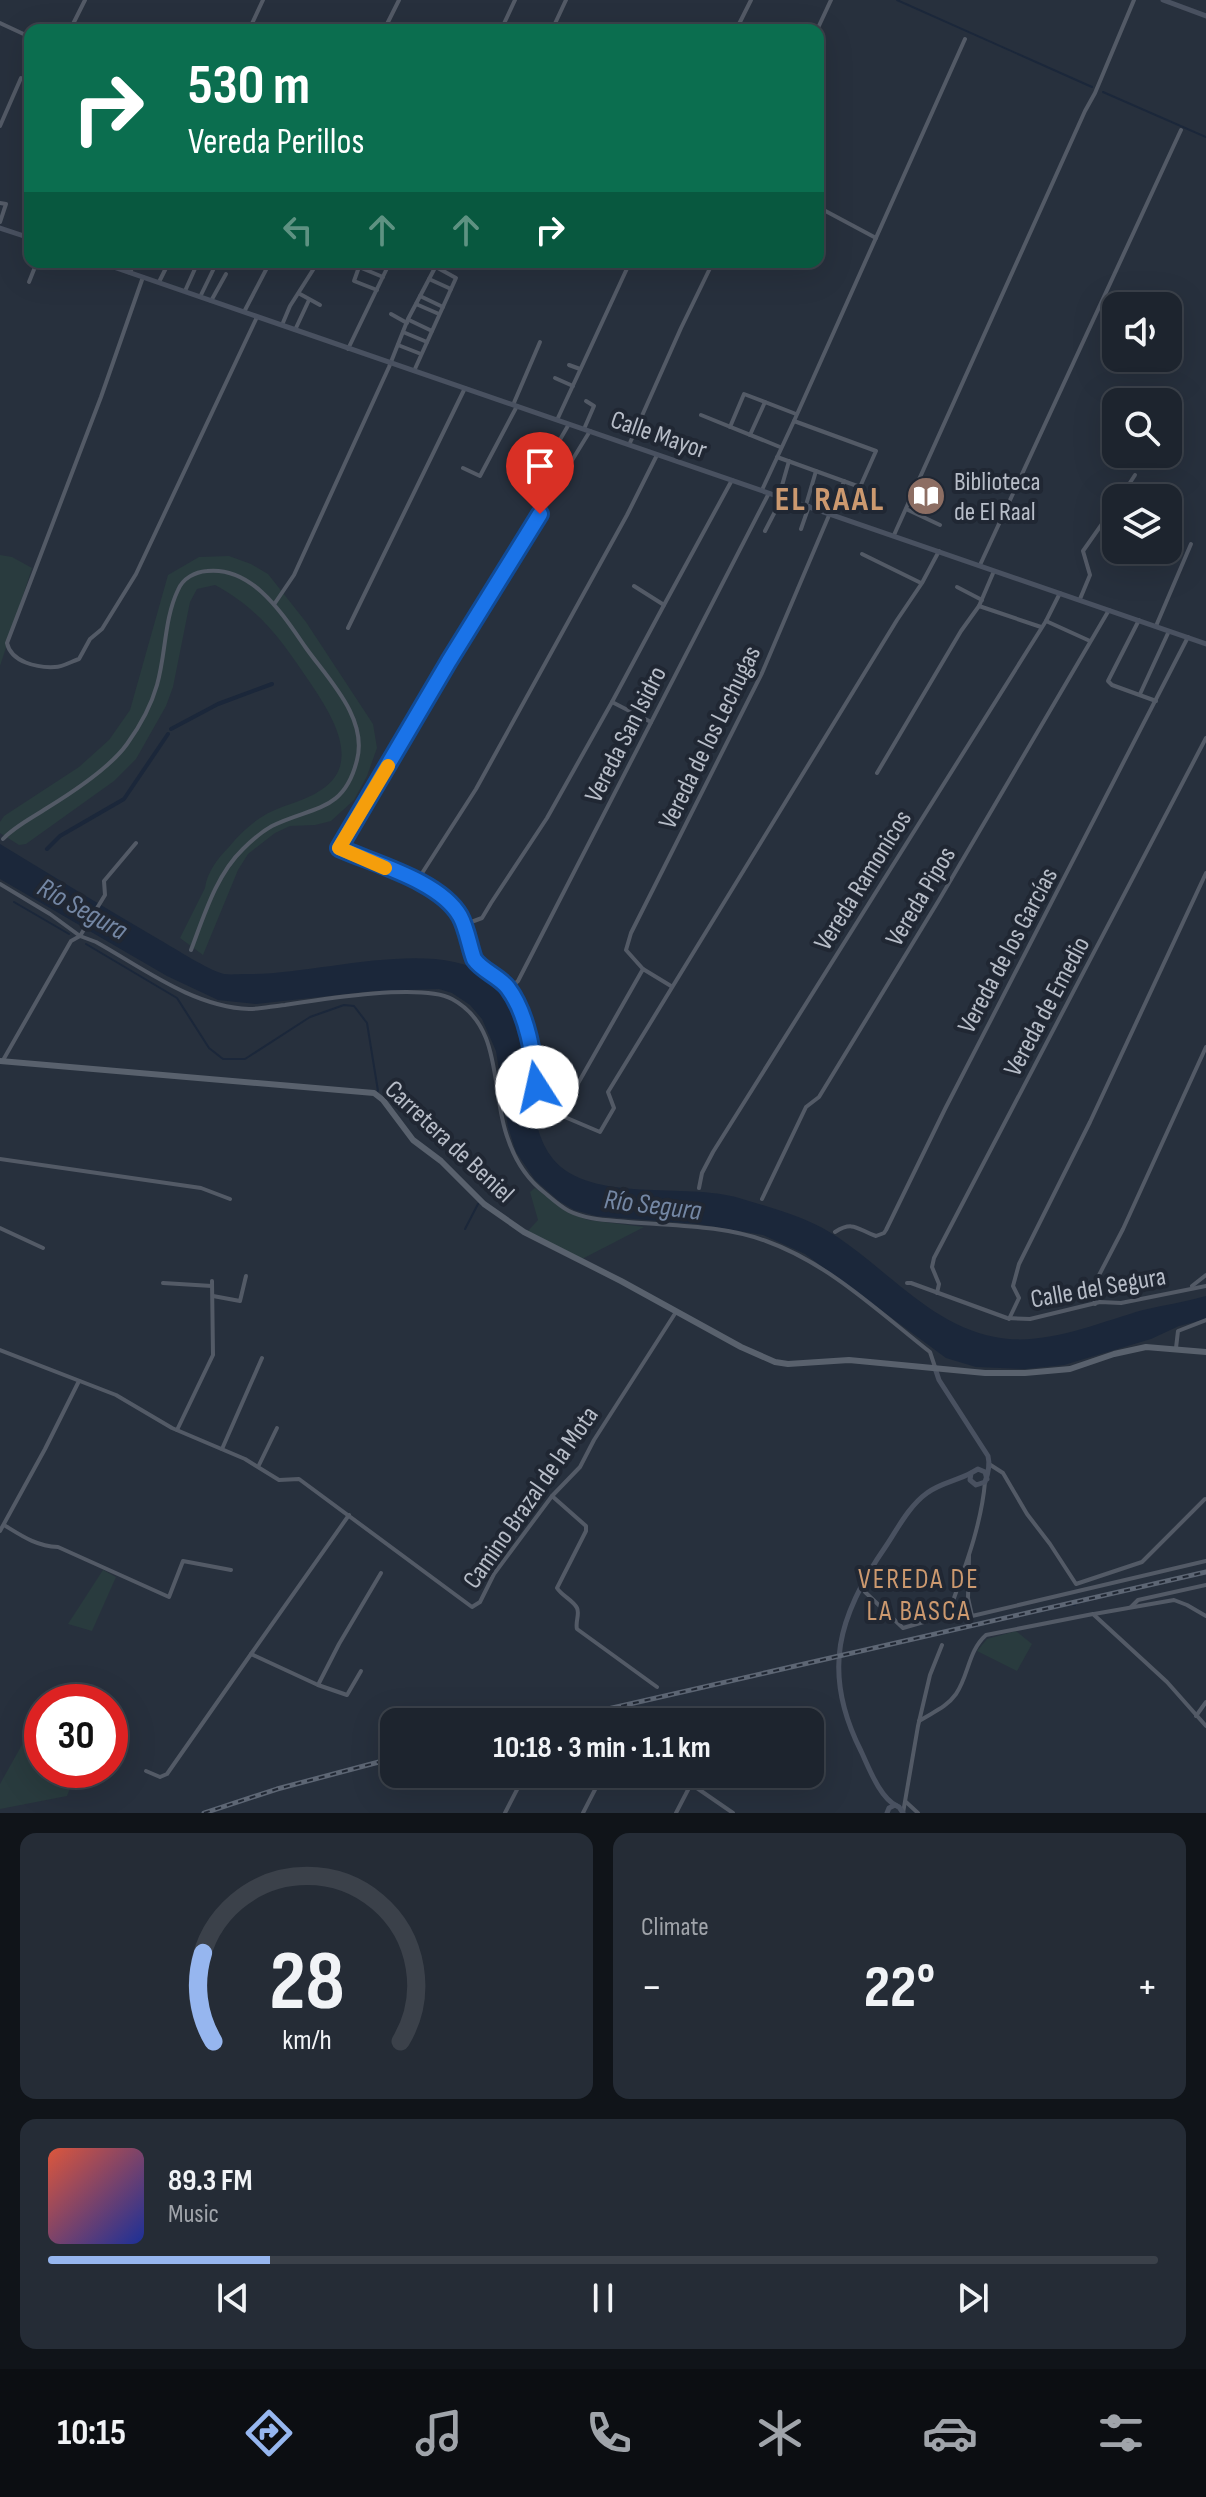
<!DOCTYPE html>
<html lang="en">
<head>
<meta charset="utf-8">
<style>
	:root { --surface:#1d242e; --page:#252c36; --text:#f1f3f6; --muted:#a0a4aa; --line:#3b414a; --accent:#96b6ef }
	body { margin:0; font-family:"Sofia Sans Condensed",sans-serif; background:var(--page); color:var(--text); height:100vh; display:flex; flex-direction:column; font-size:30px; white-space:nowrap }
	* { box-sizing:border-box; margin:0 }
	p { font-size:26px; color:var(--muted) }
	.icon { flex:none; width:44px; height:44px; fill:none; stroke:currentColor; stroke-width:2; stroke-linecap:round; stroke-linejoin:round }
	.map { position:relative; height:1813px; overflow:hidden }
	.drawer { display:flex; flex-direction:column; gap:20px; padding:20px; background:#101419; flex:1 }
	.drawer>* { flex:none }
	.guide { position:absolute; left:24px; top:24px; width:800px; height:244px; border-radius:16px; box-shadow:0 8px 32px #0002,0 0 0 2px var(--line); background:#0b6e4f; color:#fff; overflow:hidden }
	.buttons { position:absolute; left:1102px; top:292px; display:grid; gap:16px }
	.buttons a { display:grid; place-items:center; width:80px; height:80px; border-radius:16px; background:var(--surface); box-shadow:0 8px 32px #0002,0 0 0 2px var(--line); font-size:40px }
	.speed { position:absolute; left:24px; top:1684px; display:flex; gap:16px; font-size:40px; font-weight:700; text-align:center }
	.speed>* { display:grid; place-content:center; width:104px; height:104px; border-radius:50%; background:var(--surface); box-shadow:0 8px 32px #0002,0 0 0 2px var(--line); line-height:1 }
	.speed .limit { border:12px solid #d22; background:#fff; color:#111 }
	.pin { position:absolute; display:grid; place-items:center; width:68px; height:68px; color:#fff; margin:-82px -34px; border-radius:50% 50% 50% 0; rotate:-45deg; box-shadow:0 0 8px #0007 }
	.pin .icon { rotate:45deg }
	.me { position:absolute; width:88px; margin:-44px; rotate:350deg; stroke-linejoin:round; filter:drop-shadow(0 0 6px #0008) }
	.turn { display:flex; align-items:center; gap:28px; height:168px; padding:0 32px; font-size:36px }
	.turn .icon { width:104px; height:104px; stroke-width:2.5 }
	.turn b { display:block; font-size:56px; line-height:68px }
	.lanes { display:flex; align-items:center; height:76px; padding:0 32px; background:#0003; justify-content:center; gap:40px; direction:ltr }
	.lanes .off { opacity:.35 }
	.big { font-size:60px; font-weight:700; line-height:1.1 }
	.drawer .card { flex:1; display:flex; flex-direction:column; justify-content:center; gap:12px; min-width:0; padding:0 28px; border-radius:16px; background:var(--page) }
	.drawer .dial { align-items:center; gap:0 }
	.dial svg { height:208px; overflow:visible; fill:none; stroke:var(--line); stroke-width:7; stroke-linecap:round; text-anchor:middle }
	.dial text { fill:var(--text); stroke:none }
	.song { display:flex; align-items:center; gap:24px }
	.cover { width:96px; height:96px; border-radius:12px; background:linear-gradient(135deg,hsl(10 70% 55%),hsl(230 70% 35%)) }
	.played { height:8px; border-radius:4px; background:linear-gradient(90deg,var(--accent) 20%,var(--line) 20%) }
	.keys { display:flex; justify-content:space-around; direction:ltr }
	.heat { display:flex; justify-content:space-between; align-items:center; font-size:44px; direction:ltr }
	.drawer .tiles { flex:1; display:grid; gap:20px; grid-template-columns:1fr 1fr }
	.card:last-child { grid-column:span 2 }
	.trip { position:absolute; left:380px; top:1708px; width:444px; height:80px; border-radius:16px; background:var(--surface); box-shadow:0 8px 32px #0002,0 0 0 2px var(--line); font-weight:700; line-height:80px; text-align:center }
	.dock { display:flex; height:128px; justify-content:space-around; align-items:center; background:#0c0e12; color:var(--muted) }
	.dock .icon { width:56px; height:56px }
	.dock .current { color:var(--accent) }
	.dock b { font-size:36px; color:var(--text) }
	.map>svg:first-child { display:block }
	.green { fill:#293b3e }
	.water { fill:#1b273a }
	.lines { fill:none; stroke-linecap:round; stroke-linejoin:round }
	.stream { stroke:#1b273a; stroke-width:2 }
	.canal { stroke:#1b273a; stroke-width:4 }
	.street { stroke:#535a66; stroke-width:4 }
	.secondary { stroke:#495160; stroke-width:5 }
	.primary { stroke:#59616d; stroke-width:6 }
	.rail-casing { stroke:#5d6674; stroke-width:5 }
	.rail { stroke:#202733; stroke-width:2; stroke-dasharray:6; stroke-linecap:butt }
	.route-casing { stroke:#114b97; stroke-width:20 }
	.route { stroke:#1a73e8; stroke-width:14 }
	.slow { stroke:#f59e0b; stroke-width:14 }
	.labels { text-anchor:middle; stroke-width:8; stroke-linejoin:round; paint-order:stroke }
	.street-label { font-size:26px; fill:#b7bdc8; stroke:#202733 }
	.poi-label { font-size:26px; fill:#b7bdc8; stroke:#202733; text-anchor:start }
	.water-label { font-size:28px; font-style:italic; fill:#7487a4; stroke:#202733 }
	.neighbourhood-label { font-size:28px; letter-spacing:2px; fill:#cc996f; stroke:#202733 }
	.district-label { font-size:34px; font-weight:bold; letter-spacing:2px; fill:#cc996f; stroke:#202733 }
</style>
</head>
<body>
<div class="map">
<svg width="1206" height="1813" viewBox="0 0 1206 1813">
	<rect width="100%" height="100%" fill="#27303d"/>
	<g class="green">
		<path d="M0 555 12 557 32 568 0 666Z"/>
		<path d="M229 556 251 564 268 574 306 622 373 724 377 748 367 776 354 800 331 821 315 825 290 826 275 833 248 854 238 870 203 955 180 938 205 888C207 872 218 858 229 847 238 836 248 826 260 818 279 805 302 803 321 790 363 763 331 714 311 684 282 641 261 610 215 585L197 589 190 602 173 687 166 706 136 759 114 781 26 844 19 845 0 833V822L4 816 79 767 109 740 130 710 168 575 199 557Z"/>
		<path d="M535 1188 566 1211 588 1220 644 1227 582 1259 528 1231 538 1220 530 1192Z"/>
		<path d="M103 1570 116 1577 92 1631 68 1624Z"/>
		<path d="M1016 1631 1032 1644 1017 1671 977 1651 987 1639Z"/>
		<path d="M42 1709V1770H77L67 1796 0 1809V1784Z"/>
	</g>
	<path class="water" d="M0 844C53 876 107 909 160 940 176 949 208 970 224 974 231 975 239 974 246 974 313 976 430 937 487 975 548 1014 514 1111 553 1159 590 1204 687 1182 739 1198 773 1208 810 1218 839 1238 889 1272 934 1326 995 1337 1044 1347 1097 1323 1143 1310 1164 1305 1185 1302 1206 1296V1319L1179 1326 1151 1339 1064 1365 1025 1369 976 1367 946 1358 805 1254 763 1235 698 1224 596 1216 574 1210 559 1201 535 1180 516 1152 508 1127 496 1051 482 1019 470 1005 452 993 439 989 373 991 256 1004 218 1000 167 976 0 879Z"/>
	<g class="lines">
		<g class="stream">
			<path d="M897 0 1092 87"/>
			<path d="M1103 92 1206 137"/>
			<path d="M14 902 69 934"/>
			<path d="M86 944 177 998 209 1048 223 1059H245L310 1017 344 1005 354 1006 367 1023 378 1091"/>
			<path d="M465 1229 478 1204"/>
			<path d="M1074 1605H1075"/>
		</g>
		<g class="canal">
			<path d="M171 729 218 704 272 684"/>
			<path d="M47 849 60 836 124 799 168 734"/>
		</g>
		<g class="street">
			<path d="M0 23 30 37"/>
			<path d="M70 30 85 0"/>
			<path d="M249 30 263 0"/>
			<path d="M384 30 399 0"/>
			<path d="M501 30 515 0"/>
			<path d="M552 30 566 0"/>
			<path d="M736 30 751 0"/>
			<path d="M817 30 831 0"/>
			<path d="M0 126 21 78"/>
			<path d="M0 203 6 204 0 222"/>
			<path d="M818 207 876 238"/>
			<path d="M130 273 134 262"/>
			<path d="M143 277 101 397 7 643C11 662 37 668 55 667 63 667 72 661 79 659L90 639 102 629 136 574 257 317"/>
			<path d="M429 279 451 289"/>
			<path d="M29 282 37 262"/>
			<path d="M159 282 169 262"/>
			<path d="M377 290 354 281 359 267 383 277"/>
			<path d="M185 291 198 262"/>
			<path d="M300 294 320 305"/>
			<path d="M420 296 443 307"/>
			<path d="M200 297 217 262"/>
			<path d="M211 301 226 274"/>
			<path d="M416 304 439 314"/>
			<path d="M244 312 270 262"/>
			<path d="M391 314 407 323"/>
			<path d="M409 320 432 331"/>
			<path d="M282 325 290 306 318 262"/>
			<path d="M295 330 309 300"/>
			<path d="M403 332 427 342"/>
			<path d="M398 345 421 354"/>
			<path d="M348 349 390 262"/>
			<path d="M569 365 580 369"/>
			<path d="M414 371 456 278 436 267"/>
			<path d="M555 378 573 386"/>
			<path d="M513 405 540 342"/>
			<path d="M701 415 780 447"/>
			<path d="M557 420 630 262"/>
			<path d="M794 421 965 39"/>
			<path d="M730 427 744 394 796 414"/>
			<path d="M584 429 594 406 586 401"/>
			<path d="M590 431 449 661 339 848C375 863 441 881 460 917 467 929 469 946 474 959L478 965 504 983 517 1002 533 1060 539 1098 547 1108 560 1115 600 1132 614 1108 608 1092 897 620 922 583 939 551"/>
			<path d="M750 435 765 402"/>
			<path d="M629 445 681 328 713 262"/>
			<path d="M463 468 480 476 517 406"/>
			<path d="M532 488 569 424"/>
			<path d="M762 490 794 421 876 451 860 487 777 457"/>
			<path d="M779 496 789 461"/>
			<path d="M1120 498 1135 475"/>
			<path d="M806 505 816 471"/>
			<path d="M906 509 940 525"/>
			<path d="M833 515 844 481"/>
			<path d="M801 529 809 506"/>
			<path d="M765 531 782 498"/>
			<path d="M894 535 1085 111 1095 93 1134 0"/>
			<path d="M862 554 921 583"/>
			<path d="M980 565 1181 130"/>
			<path d="M634 586 664 605 732 480"/>
			<path d="M957 587 982 600"/>
			<path d="M1080 599 1090 575 1083 551 1116 504"/>
			<path d="M275 603 294 575 389 367 408 319 438 262"/>
			<path d="M979 606 1041 627"/>
			<path d="M1139 620 1108 681 1112 685 1156 701"/>
			<path d="M1046 621 1090 641"/>
			<path d="M1156 626 1191 544"/>
			<path d="M348 628 465 388"/>
			<path d="M1140 694 1169 631"/>
			<path d="M651 722 612 702 664 605"/>
			<path d="M877 773 961 631 979 606 994 571"/>
			<path d="M3 839C15 826 32 818 47 808 73 792 110 768 127 744 140 726 151 706 157 685 166 654 164 619 178 590 183 578 195 572 207 571 253 566 283 615 306 648 328 679 368 718 357 760 344 813 312 806 272 826 261 832 252 840 243 849 216 875 204 916 191 950"/>
			<path d="M417 881 476 789 627 515 657 455"/>
			<path d="M0 884 50 914 80 936 96 942C143 968 193 1007 249 1009 261 1009 273 1006 285 1005 323 999 421 983 452 999 504 1027 490 1092 508 1139 515 1160 528 1180 545 1193 552 1199 561 1207 569 1211 587 1220 609 1220 628 1222 674 1226 722 1225 766 1241 828 1263 879 1312 930 1352L935 1367"/>
			<path d="M463 925 482 918 491 903 547 818 612 702"/>
			<path d="M643 969 626 950 631 933 762 673 830 513"/>
			<path d="M509 989 518 981 769 493"/>
			<path d="M2 1062 71 941 80 936 105 895 104 881 136 843"/>
			<path d="M560 1115 643 969 671 986"/>
			<path d="M0 1159 201 1188 230 1199"/>
			<path d="M699 1188 702 1173 713 1152 1046 621 1060 593"/>
			<path d="M762 1199 806 1107 819 1097 939 900 1109 610"/>
			<path d="M0 1228 43 1248"/>
			<path d="M835 1232C854 1220 858 1230 876 1236L884 1233 886 1230 945 1109 1188 637"/>
			<path d="M163 1283 212 1286"/>
			<path d="M907 1283H911L1007 1318 1030 1319 1100 1302 1121 1303 1206 1286"/>
			<path d="M1192 1286 1206 1275"/>
			<path d="M937 1293 939 1284 932 1267 934 1258 1206 738"/>
			<path d="M213 1296 240 1301 246 1276"/>
			<path d="M1095 1304 1094 1294 1097 1279 1123 1229 1206 1047"/>
			<path d="M1009 1319 1019 1298 1013 1286 1019 1264 1090 1122 1206 873"/>
			<path d="M1176 1348 1178 1331 1206 1320"/>
			<path d="M0 1350 116 1395 172 1428 245 1459 279 1480 299 1479 472 1607 480 1602 494 1574 552 1496 580 1467 594 1440 676 1312"/>
			<path d="M177 1430 213 1355 212 1281"/>
			<path d="M222 1449 262 1358"/>
			<path d="M989 1464 1003 1473 1027 1514 1050 1544 1076 1584 1142 1562 1205 1499"/>
			<path d="M259 1465 277 1428"/>
			<path d="M552 1496 586 1526V1531L557 1588C562 1596 573 1600 577 1608 580 1614 575 1622 577 1629L657 1687"/>
			<path d="M349 1515 251 1654 318 1685 339 1644 381 1573"/>
			<path d="M4 1525C22 1536 36 1546 58 1547L169 1597 183 1561 231 1570"/>
			<path d="M0 1531 45 1449 79 1381"/>
			<path d="M969 1556 968 1598 972 1616 1206 1561"/>
			<path d="M865 1592 903 1628 948 1615C963 1572 981 1528 985 1482"/>
			<path d="M1131 1607 1138 1600 1206 1585"/>
			<path d="M1094 1614 1174 1600 1187 1605 1206 1616"/>
			<path d="M318 1685 347 1695 361 1671"/>
			<path d="M1196 1716 1206 1702"/>
			<path d="M919 1721C933 1712 946 1708 956 1694 969 1675 968 1651 986 1635L1093 1614 1167 1682 1206 1726"/>
			<path d="M146 1771 160 1777 167 1774 251 1654"/>
			<path d="M675 1774 691 1784 676 1813"/>
			<path d="M691 1784 733 1813"/>
			<path d="M906 1802 918 1813"/>
			<path d="M505 1813 525 1774"/>
			<path d="M583 1813 603 1774"/>
			<path d="M903 1813 918 1726 930 1675 942 1645"/>
		</g>
		<g class="secondary">
			<path d="M1163 0 1206 16"/>
			<path d="M0 228 30 238"/>
			<path d="M99 262 1206 644"/>
			<path d="M935 1368 939 1380 988 1456C990 1464 988 1474 985 1482L976 1485 970 1480 971 1473 978 1469 985 1472 987 1479"/>
			<path d="M897 1806C880 1798 869 1768 861 1751 821 1672 838 1615 886 1546 898 1528 909 1506 927 1493 940 1483 956 1481 971 1473"/>
			<path d="M887 1813 889 1808 895 1805 899 1807 903 1813"/>
		</g>
		<path class="primary" d="M0 1061 374 1093 383 1100 413 1140 441 1161 484 1204 524 1232 621 1281 741 1347 775 1362 788 1364 849 1360 985 1373H1025L1070 1369 1114 1354 1146 1347 1206 1352"/>
		<defs>
			<g id="rail">
				<path d="M551 1722 1206 1572"/>
				<path d="M204 1813 277 1789 394 1758"/>
			</g>
		</defs>
		<use href="#rail" class="rail-casing"/>
		<use href="#rail" class="rail"/>
	</g>
	<g class="lines">
		<defs>
			<path id="route" d="M537 1087C533 1055 528 1015 508 988 499 976 482 971 474 959 469 945 467 929 460 916 440 881 375 864 339 848L449 661 540 514"/>
		</defs>
		<use href="#route" class="route-casing"/>
		<use href="#route" class="route"/>
		<path class="slow" d="M385 868 339 848 388 766"/>
	</g>
	<defs>
		<symbol id="library-disc" viewBox="-11 -11 22 22"><circle r="9.5" fill="#8d6e63" stroke="#202733"/><path d="M-6-4Q-3-5.5-.7-3.5V5Q-3 3-6 4ZM6-4Q3-5.5 .7-3.5V5Q3 3 6 4Z" fill="#fff"/></symbol>
	</defs>
	<g fill-rule="evenodd">
		<use href="#library-disc" x="904" y="474" width="44" height="44"/>
	</g>
	<g class="labels">
		<g class="street-label">
			<text transform="translate(659 434) rotate(19)" y="9">Calle Mayor</text>
			<text transform="translate(625 734) rotate(-63)" y="9">Vereda San Isidro</text>
			<text transform="translate(709 737) rotate(-64)" y="9">Vereda de los Lechugas</text>
			<text transform="translate(862 880) rotate(-58)" y="9">Vereda Ramonicos</text>
			<text transform="translate(920 896) rotate(-59)" y="9">Vereda Pipos</text>
			<text transform="translate(1007 950) rotate(-62)" y="9">Vereda de los Garcías</text>
			<text transform="translate(1046 1006) rotate(-62)" y="9">Vereda de Emedio</text>
			<text transform="translate(450 1141) rotate(43)" y="9">Carretera de Beniel</text>
			<text transform="translate(1098 1287) rotate(-10)" y="9">Calle del Segura</text>
			<text transform="translate(530 1497) rotate(-55)" y="9">Camino Brazal de la Mota</text>
		</g>
		<g class="poi-label">
			<text x="954" y="490">Biblioteca<tspan x="954" dy="30">de El Raal</tspan></text>
		</g>
		<g class="water-label">
			<text transform="translate(83 908) rotate(29)" y="10">Río Segura</text>
			<text transform="translate(653 1204) rotate(7)" y="10">Río Segura</text>
		</g>
		<g class="neighbourhood-label">
			<text x="919" y="1588">VEREDA DE<tspan x="919" dy="32">LA BASCA</tspan></text>
		</g>
		<g class="district-label">
			<text x="830" y="510">EL RAAL</text>
		</g>
	</g>
</svg>
<div class="buttons">
<a><svg class="icon" aria-label="sound" viewBox="0 0 24 24"><path d="M4 9h4l5-4v14l-5-4H4zM17 9q2 3 0 6"/></svg></a>
<a><svg class="icon" aria-label="search" viewBox="0 0 24 24"><circle cx="10" cy="10" r="6"/><path d="M15 15l6 6"/></svg></a>
<a><svg class="icon" aria-label="layers" viewBox="0 0 24 24"><path d="M12 4l9 5-9 5-9-5zM3 14l9 5 9-5"/></svg></a>
</div>
<div class="speed"><div class="limit">30</div></div>
<div class="pin" style="left:540px;top:514px;background:#d93025"><svg class="icon" aria-label="arrive" viewBox="0 0 24 24"><path d="M6 21V4h12l-3 4 3 4H6"/></svg></div>
<svg class="me" style="left:537px;top:1087px" viewBox="-20 -20 40 40"><circle r="19" fill="#fff"/><path d="M0-13L10 11 0 6-10 11z" fill="#1a73e8"/></svg>
<div class="trip">10:18 · 3 min · 1.1 km</div>
<div class="guide">
<div class="turn"><svg class="icon" aria-label="right" viewBox="0 0 24 24"><path d="M7 20v-9h11M14 6l5 5-5 5"/></svg><div><b>530 m</b>Vereda Perillos</div></div>
<div class="lanes"><svg class="icon off" aria-label="left" viewBox="0 0 24 24"><path d="M17 20v-9H6M10 6l-5 5 5 5"/></svg><svg class="icon off" aria-label="ahead" viewBox="0 0 24 24"><path d="M12 20V5M6 11l6-6 6 6"/></svg><svg class="icon off" aria-label="ahead" viewBox="0 0 24 24"><path d="M12 20V5M6 11l6-6 6 6"/></svg><svg class="icon" aria-label="right" viewBox="0 0 24 24"><path d="M7 20v-9h11M14 6l5 5-5 5"/></svg></div>
</div>
</div>
<section class="drawer">
<div class="tiles">
<div class="card dial"><svg viewBox="0 0 100 80">
<path d="M14 69A42 42 0 1 1 86 69"/>
<path d="M14 69A42 42 0 0 1 10 35" stroke="#96b6ef"/>
<text x="50" y="56" font-size="32" font-weight="700">28</text>
<text x="50" y="72" font-size="11">km/h</text>
</svg></div>
<div class="card"><p>Climate</p>
<div class="heat"><a>−</a><b class="big">22°</b><a>+</a></div>
</div>
<div class="card">
<div class="song"><i class="cover"></i><div><b>89.3 FM</b><p>Music</p></div></div>
<div class="played"></div>
<div class="keys"><svg class="icon" aria-label="previous" viewBox="0 0 24 24"><path d="M18 5L8 12l10 7zM5 5v14"/></svg><svg class="icon" aria-label="pause" viewBox="0 0 24 24"><path d="M8 5v14M16 5v14"/></svg><svg class="icon" aria-label="next" viewBox="0 0 24 24"><path d="M6 5l10 7-10 7zM19 5v14"/></svg></div>
</div>
</div>
</section>
<nav class="dock">
<b>10:15</b>
<svg class="icon current" aria-label="directions" viewBox="0 0 24 24"><path d="M12 3l9 9-9 9-9-9zM9 14v-3h6M13 9l2 2-2 2"/></svg>
<svg class="icon" aria-label="music" viewBox="0 0 24 24"><path d="M9 18V5l10-2v13"/><circle cx="6" cy="18" r="3"/><circle cx="16" cy="16" r="3"/></svg>
<svg class="icon" aria-label="phone" viewBox="0 0 24 24"><path d="M5 4h4l2 5-3 2q2 4 5 5l2-3 5 2v4C11 20 4 13 5 4z"/></svg>
<svg class="icon" aria-label="climate" viewBox="0 0 24 24"><path d="M12 3v18M4 7l16 10M4 17L20 7"/></svg>
<svg class="icon" aria-label="car" viewBox="0 0 24 24"><path d="M5 17H2v-5l4-1 3-4h7l3 4 3 1v5h-3M9 17h6M6 11h13"/><circle cx="7" cy="17" r="2"/><circle cx="17" cy="17" r="2"/></svg>
<svg class="icon" aria-label="filters" viewBox="0 0 24 24"><path d="M4 7h16M4 17h16"/><circle cx="9" cy="7" r="2"/><circle cx="15" cy="17" r="2"/></svg>
</nav>
</body>
</html>
